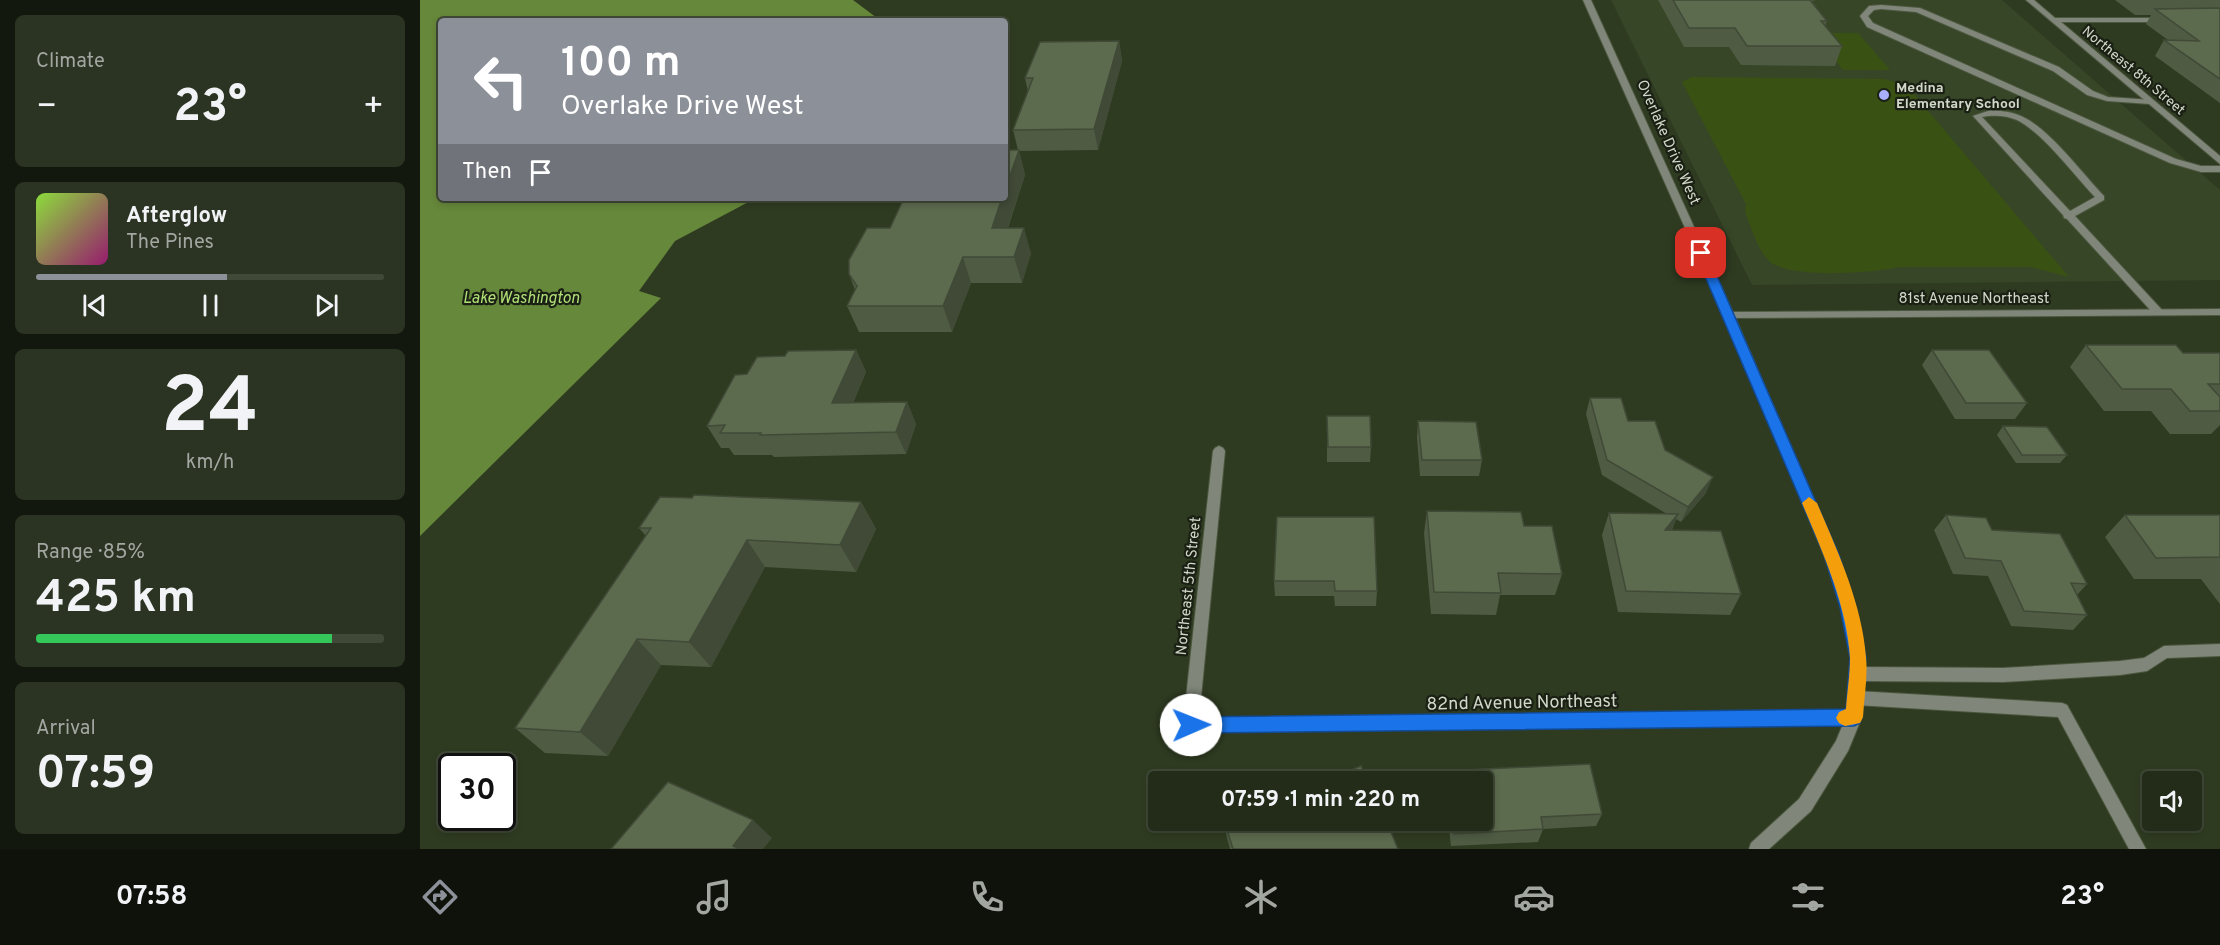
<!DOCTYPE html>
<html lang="en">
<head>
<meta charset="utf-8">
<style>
	:root { --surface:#232c19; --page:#2b3422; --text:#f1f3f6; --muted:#a3a7a2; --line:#404838; --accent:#8c9099 }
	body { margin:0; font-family:Overpass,sans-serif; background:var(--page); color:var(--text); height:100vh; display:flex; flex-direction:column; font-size:22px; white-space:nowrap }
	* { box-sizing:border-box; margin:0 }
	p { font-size:20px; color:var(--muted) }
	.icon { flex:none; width:33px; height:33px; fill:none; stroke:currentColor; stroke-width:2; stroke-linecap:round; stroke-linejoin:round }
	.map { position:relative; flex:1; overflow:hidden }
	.sheet { display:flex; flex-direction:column; gap:15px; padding:15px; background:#13180e; width:420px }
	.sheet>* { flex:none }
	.hud { position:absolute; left:18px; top:18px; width:570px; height:183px; border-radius:6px; box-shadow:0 3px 9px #0003,0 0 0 2px var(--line); background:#8c9099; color:#fff; overflow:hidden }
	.buttons { position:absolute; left:1722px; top:771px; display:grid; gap:12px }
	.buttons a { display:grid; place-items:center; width:60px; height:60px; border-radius:6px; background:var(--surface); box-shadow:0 3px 9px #0003,0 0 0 2px var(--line); font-size:30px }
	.speed { position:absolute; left:18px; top:753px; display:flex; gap:12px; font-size:30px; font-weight:700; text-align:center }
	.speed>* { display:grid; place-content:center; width:78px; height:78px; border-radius:50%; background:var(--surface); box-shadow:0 3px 9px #0003,0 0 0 2px var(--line); line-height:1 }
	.speed .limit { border:3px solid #111; border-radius:9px; background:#fff; color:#111 }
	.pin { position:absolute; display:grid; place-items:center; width:51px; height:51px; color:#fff; margin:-26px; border-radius:12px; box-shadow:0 3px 9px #0006 }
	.me { position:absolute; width:66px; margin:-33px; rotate:89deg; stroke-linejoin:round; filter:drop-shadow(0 0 4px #0008) }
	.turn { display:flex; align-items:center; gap:21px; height:126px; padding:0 24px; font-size:27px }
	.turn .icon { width:78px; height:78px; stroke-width:2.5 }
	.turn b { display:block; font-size:42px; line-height:51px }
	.then { display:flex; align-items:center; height:57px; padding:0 24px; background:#0003; gap:12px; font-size:22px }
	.big { font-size:45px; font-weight:700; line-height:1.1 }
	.sheet .tile { flex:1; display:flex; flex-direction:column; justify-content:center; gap:9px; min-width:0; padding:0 21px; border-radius:9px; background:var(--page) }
	.sheet .dial { align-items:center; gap:0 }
	.dial b { font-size:78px; line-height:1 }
	.song { display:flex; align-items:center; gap:18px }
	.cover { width:72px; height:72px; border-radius:9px; background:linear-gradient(135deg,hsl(90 70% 55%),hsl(320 70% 35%)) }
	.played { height:6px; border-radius:3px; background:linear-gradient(90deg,var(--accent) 55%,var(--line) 55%) }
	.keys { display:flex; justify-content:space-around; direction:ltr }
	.heat { display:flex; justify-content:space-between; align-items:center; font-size:33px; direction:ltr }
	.charge { height:9px; border-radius:4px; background:linear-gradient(90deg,#34c759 85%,var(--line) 0) }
	.trip { position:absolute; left:728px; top:771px; width:345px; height:60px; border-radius:6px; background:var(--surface); box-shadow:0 3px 9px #0003,0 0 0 2px var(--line); font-weight:700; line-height:60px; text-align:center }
	.tab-bar { display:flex; height:96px; justify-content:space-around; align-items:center; background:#0e120a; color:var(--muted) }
	.tab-bar .icon { width:42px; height:42px }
	.tab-bar .selected { color:var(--accent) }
	.tab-bar b { font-size:27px; color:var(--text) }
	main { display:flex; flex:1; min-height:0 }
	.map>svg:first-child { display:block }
	.built { fill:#374626 }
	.green { fill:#395214 }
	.water { fill:#66883a }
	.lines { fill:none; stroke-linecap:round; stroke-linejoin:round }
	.service-casing { stroke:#4c573f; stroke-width:2 }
	.minor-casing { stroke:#4c573f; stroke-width:2 }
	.tertiary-casing { stroke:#4c573f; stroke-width:2 }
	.service { fill:#80877a; fill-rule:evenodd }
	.minor { fill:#80877a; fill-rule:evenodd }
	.tertiary { fill:#80877a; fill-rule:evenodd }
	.wall { fill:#4f5b43 }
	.shaded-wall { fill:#404a37 }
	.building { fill:#5c6a4e; stroke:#404a37; stroke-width:1.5 }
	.route { fill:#1a73e8; stroke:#114b97; stroke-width:1.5 }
	.slow { fill:#f59e0b }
	.poi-dot { fill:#a8b0fc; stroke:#1a2014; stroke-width:2 }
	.labels { text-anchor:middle; stroke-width:4.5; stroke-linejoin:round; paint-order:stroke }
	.far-street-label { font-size:14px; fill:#d1d8c9; stroke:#1a2014 }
	.far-poi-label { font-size:14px; font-weight:bold; fill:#d1d8c9; stroke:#1a2014; text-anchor:start }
	.street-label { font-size:15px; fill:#d1d8c9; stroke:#1a2014 }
	.water-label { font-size:16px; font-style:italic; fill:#b1e076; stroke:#1a2014 }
	.near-street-label { font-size:18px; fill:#d1d8c9; stroke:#1a2014 }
</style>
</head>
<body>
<main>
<section class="sheet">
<div class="tile"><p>Climate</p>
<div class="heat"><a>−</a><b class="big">23°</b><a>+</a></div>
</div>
<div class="tile">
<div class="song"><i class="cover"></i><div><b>Afterglow</b><p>The Pines</p></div></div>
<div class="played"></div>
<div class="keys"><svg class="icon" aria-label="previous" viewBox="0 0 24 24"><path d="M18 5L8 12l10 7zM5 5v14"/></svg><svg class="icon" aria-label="pause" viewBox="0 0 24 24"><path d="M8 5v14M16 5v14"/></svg><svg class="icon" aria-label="next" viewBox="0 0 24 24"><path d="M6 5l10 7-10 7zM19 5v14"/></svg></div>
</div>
<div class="tile dial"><b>24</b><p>km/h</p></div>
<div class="tile"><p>Range · 85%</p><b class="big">425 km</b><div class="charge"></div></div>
<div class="tile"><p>Arrival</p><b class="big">07:59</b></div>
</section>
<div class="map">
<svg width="1800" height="849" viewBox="0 0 1800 849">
	<rect width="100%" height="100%" fill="#2f3b21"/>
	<path class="built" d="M1191 0H1582L1800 190V280L1332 285Z"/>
	<g class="green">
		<path d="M1394 33H1438L1470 70H1423Z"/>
		<path d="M1272 77 1465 79 1487 86 1649 277 1611 267H1479C1454 273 1364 280 1347 259 1337 247 1331 227 1325 212L1326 204 1262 82Z"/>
	</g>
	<path class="water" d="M0 0H433L461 21H21V198H336L255 241 219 291 241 298 0 536Z"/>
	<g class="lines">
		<defs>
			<g id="service">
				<path d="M1461 5 1500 8 1639 67 1673 91 1688 97 1733 100V104H1730L1687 101 1667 95 1633 71 1496 12 1461 9 1454 10 1448 16 1453 23 1756 159 1781 166H1800V172H1781L1750 163 1447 27 1440 16 1449 6Z"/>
				<path d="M1568 111C1581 110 1594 112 1605 118 1632 132 1662 173 1684 196V200L1655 216 1742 310 1743 312 1742 314H1734L1647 219 1644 218 1643 215 1553 116ZM1568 116C1578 115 1588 116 1597 120 1623 133 1654 175 1675 197L1650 211 1562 117Z"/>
				<path d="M1800 644V656L1747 658 1727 671 1700 675 1583 682 1437 681 1432 679 1430 674 1432 669 1437 667 1583 668 1700 661 1724 658 1744 646Z"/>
				<path d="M1436 691 1642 703 1647 705 1726 849H1709L1638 717 1436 705 1431 703 1428 698 1431 693Z"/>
			</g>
			<g id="minor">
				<path d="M1606 0H1614L1635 18H1746L1747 20 1743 22H1641L1800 156V164Z"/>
				<path d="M1800 309V315L1309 318 1304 315 1309 312Z"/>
				<path d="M799 446 803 448 805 451 779 718 1434 710 1439 712 1442 717 1439 722 1434 724 771 732 766 730 763 725 793 451 795 448Z"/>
			</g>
			<path id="tertiary" d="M1163 0H1171L1314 315 1418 555 1435 607 1445 658 1442 717 1428 751 1391 811 1349 849H1329L1331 843 1379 799 1416 741 1426 717 1431 658 1421 607 1404 555 1304 315Z"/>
		</defs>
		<use href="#service" class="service-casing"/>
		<use href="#minor" class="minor-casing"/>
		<use href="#tertiary" class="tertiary-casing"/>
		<use href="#service" class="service"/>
		<use href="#minor" class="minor"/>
		<use href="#tertiary" class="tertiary"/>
	</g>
	<g class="wall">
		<path d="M1238 0H1396L1392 1 1407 21 1405 26 1422 46 1415 66 1321 65 1309 47H1264Z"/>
		<path d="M1695 0H1800V103L1735 56 1744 40H1748L1726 24 1731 15H1715Z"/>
		<path d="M699 41 702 61 678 150 599 151 605 175 588 228 611 253 602 283H551L532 332H439L427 306 435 290 429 274 470 228 598 150 593 130 608 92 605 78Z"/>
		<path d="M1666 345 1763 353H1800V425L1791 434H1750L1731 411H1684L1650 367Z"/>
		<path d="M436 350 446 372 433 403 487 402 496 424 486 454 354 457 352 455H314L309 448H301L287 426 327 374 365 356Z"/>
		<path d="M1512 350 1607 403 1595 419H1535L1502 365Z"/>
		<path d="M1170 398 1208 421 1245 450 1286 493 1261 522 1256 519 1252 530 1321 594 1310 615 1198 612 1182 535 1189 513 1247 514 1182 475 1166 414Z"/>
		<path d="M907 416 951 447 950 462H907Z"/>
		<path d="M998 421 1062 460 1059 476H1000L997 437Z"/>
		<path d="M1583 426 1647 455 1640 463H1596L1577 435Z"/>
		<path d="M272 498 441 502 456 529 436 572 345 567 291 667 241 665 188 756 125 753 95 728 226 536 219 528Z"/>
		<path d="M1007 511 1104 526 1142 574 1135 595H1080L1076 615 1011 614 1004 533Z"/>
		<path d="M1526 515 1667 584 1657 595 1667 615 1653 630 1591 626 1568 576 1533 574 1514 530Z"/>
		<path d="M1705 515H1800V604L1781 579H1714L1685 537Z"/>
		<path d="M857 517 957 591 956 606H915L914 596H855L854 581Z"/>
		<path d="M1025 771 1182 814 1176 826 1123 829 1118 842 1031 846 1028 820H1062V782H1023Z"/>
		<path d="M803 820 978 849H810L807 838Z"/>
	</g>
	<g class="shaded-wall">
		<path d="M699 41 702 61 678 150 674 129Z"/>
		<path d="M599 150 605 175 579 253 572 228 582 198H585V190Z"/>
		<path d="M604 228 611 253 602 283 594 257Z"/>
		<path d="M543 257 551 283 532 332 523 306Z"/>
		<path d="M436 350 446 372 423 426 412 403Z"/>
		<path d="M487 402 496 424 486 454 476 432Z"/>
		<path d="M1293 477 1286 493 1261 522 1268 507Z"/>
		<path d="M441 502 456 529 436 572 420 545Z"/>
		<path d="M1258 514 1249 536 1245 530Z"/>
		<path d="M327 540 345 567 291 667 269 642Z"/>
		<path d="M217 639 241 665 188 756 160 732Z"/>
		<path d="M333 820 352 838 343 849H316L313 846Z"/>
	</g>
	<g class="building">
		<path d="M1253 0H1390L1407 21H1401L1422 46H1327L1315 28H1269Z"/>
		<path d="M1800 8V79L1744 40 1779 41 1735 9Z"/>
		<path d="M699 41 674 129 593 130 613 78H605L620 42Z"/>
		<path d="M585 150H599L585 190Z"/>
		<path d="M484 198H582L572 228H604L594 257H543L523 306H427L437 286 429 274V260L447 228H470Z"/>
		<path d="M1666 345H1756L1763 353H1800V384H1788L1800 397V411H1770L1751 389H1702Z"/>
		<path d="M436 350 412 403 487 402 476 432 340 435 341 433H300L305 425 287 426 315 375 327 374 337 357 365 356 368 351Z"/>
		<path d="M1512 350H1569L1607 403H1546Z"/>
		<path d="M1170 398H1201L1208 421H1235L1245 450 1293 477 1268 507 1187 460Z"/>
		<path d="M907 416H950L951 447H908Z"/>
		<path d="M998 421 1056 422 1062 460H1002Z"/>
		<path d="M1583 426 1627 427 1647 455H1602Z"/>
		<path d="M274 495 441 502 420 545 327 540 269 642 217 639 160 732 95 728 231 528H219L240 497 272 498Z"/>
		<path d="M1007 511 1101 512 1104 526H1132L1142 574 1078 573 1081 593 1014 592Z"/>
		<path d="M1189 513 1258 514 1245 530 1301 531 1321 594 1206 591Z"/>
		<path d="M1526 515 1566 518 1572 530 1640 534 1667 584 1651 583 1667 615 1604 611 1581 561 1545 558Z"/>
		<path d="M1705 515H1800V557L1736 558Z"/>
		<path d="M857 517H954L957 591H915L914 581H854Z"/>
		<path d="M1170 764 1182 814 1121 817 1123 829 1034 834 1032 820H1062V782H1027L1025 771Z"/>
		<path d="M941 766 948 782H901Z"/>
		<path d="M248 782 333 820 313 846 320 849H191Z"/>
		<path d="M804 820H966L978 849H813Z"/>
	</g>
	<path class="route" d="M1281 249 1287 253 1419 555 1436 607 1446 658 1440 723 1434 726 771 733 764 731 762 725 764 719 771 717 1426 709 1430 658 1420 607 1404 555 1275 253Z"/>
	<path class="slow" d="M1389 497 1397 503C1418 552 1442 604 1446 657 1448 677 1444 698 1443 717L1440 723 1425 726 1419 723 1416 718 1419 712 1426 709C1427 693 1430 675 1430 658 1427 605 1402 551 1382 503Z"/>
	<circle class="poi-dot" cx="1464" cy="95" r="6"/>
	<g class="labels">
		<g class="far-street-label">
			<text transform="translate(1714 70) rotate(40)" y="5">Northeast 8th Street</text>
		</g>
		<g class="far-poi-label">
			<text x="1476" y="92">Medina<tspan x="1476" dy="16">Elementary School</tspan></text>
		</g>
		<g class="street-label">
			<text transform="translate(1249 142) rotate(66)" y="5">Overlake Drive West</text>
			<text x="1554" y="303">81st Avenue Northeast</text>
			<text transform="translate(768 586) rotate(-84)" y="5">Northeast 5th Street</text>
		</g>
		<g class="water-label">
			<text x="101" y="303">Lake Washington</text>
		</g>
		<g class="near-street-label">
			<text transform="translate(1102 702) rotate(-1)" y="6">82nd Avenue Northeast</text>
		</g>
	</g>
</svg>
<div class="buttons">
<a><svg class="icon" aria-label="sound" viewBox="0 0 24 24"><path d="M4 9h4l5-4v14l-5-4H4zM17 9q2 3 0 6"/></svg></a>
</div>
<div class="speed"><div class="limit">30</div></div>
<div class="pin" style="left:1281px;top:253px;background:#d93025"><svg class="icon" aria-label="arrive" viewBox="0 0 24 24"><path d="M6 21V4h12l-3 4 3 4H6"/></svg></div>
<svg class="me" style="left:771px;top:725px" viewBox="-20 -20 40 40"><circle r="19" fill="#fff"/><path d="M0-13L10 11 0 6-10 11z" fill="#1a73e8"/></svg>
<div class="trip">07:59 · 1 min · 220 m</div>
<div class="hud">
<div class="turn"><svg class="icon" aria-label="left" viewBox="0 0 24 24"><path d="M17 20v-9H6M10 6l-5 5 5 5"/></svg><div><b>100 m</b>Overlake Drive West</div></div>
<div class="then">Then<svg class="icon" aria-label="arrive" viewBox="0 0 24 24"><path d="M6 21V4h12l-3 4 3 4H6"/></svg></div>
</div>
</div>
</main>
<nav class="tab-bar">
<b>07:58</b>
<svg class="icon selected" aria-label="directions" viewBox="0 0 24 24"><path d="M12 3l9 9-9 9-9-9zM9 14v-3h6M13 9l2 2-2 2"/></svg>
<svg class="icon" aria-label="music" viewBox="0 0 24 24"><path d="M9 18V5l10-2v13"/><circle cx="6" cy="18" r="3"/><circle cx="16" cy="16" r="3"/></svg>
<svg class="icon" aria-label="phone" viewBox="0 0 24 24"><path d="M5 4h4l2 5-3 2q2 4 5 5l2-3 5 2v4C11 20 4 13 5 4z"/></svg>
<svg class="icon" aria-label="climate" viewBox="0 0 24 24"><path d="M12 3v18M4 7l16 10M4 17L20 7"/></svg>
<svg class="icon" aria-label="car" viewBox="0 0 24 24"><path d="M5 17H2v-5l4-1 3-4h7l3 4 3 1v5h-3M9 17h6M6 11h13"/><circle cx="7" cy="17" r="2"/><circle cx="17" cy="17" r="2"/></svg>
<svg class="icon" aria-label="filters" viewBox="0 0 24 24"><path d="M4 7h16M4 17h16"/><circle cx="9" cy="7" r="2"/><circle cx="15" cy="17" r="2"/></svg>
<b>23°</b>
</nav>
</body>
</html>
